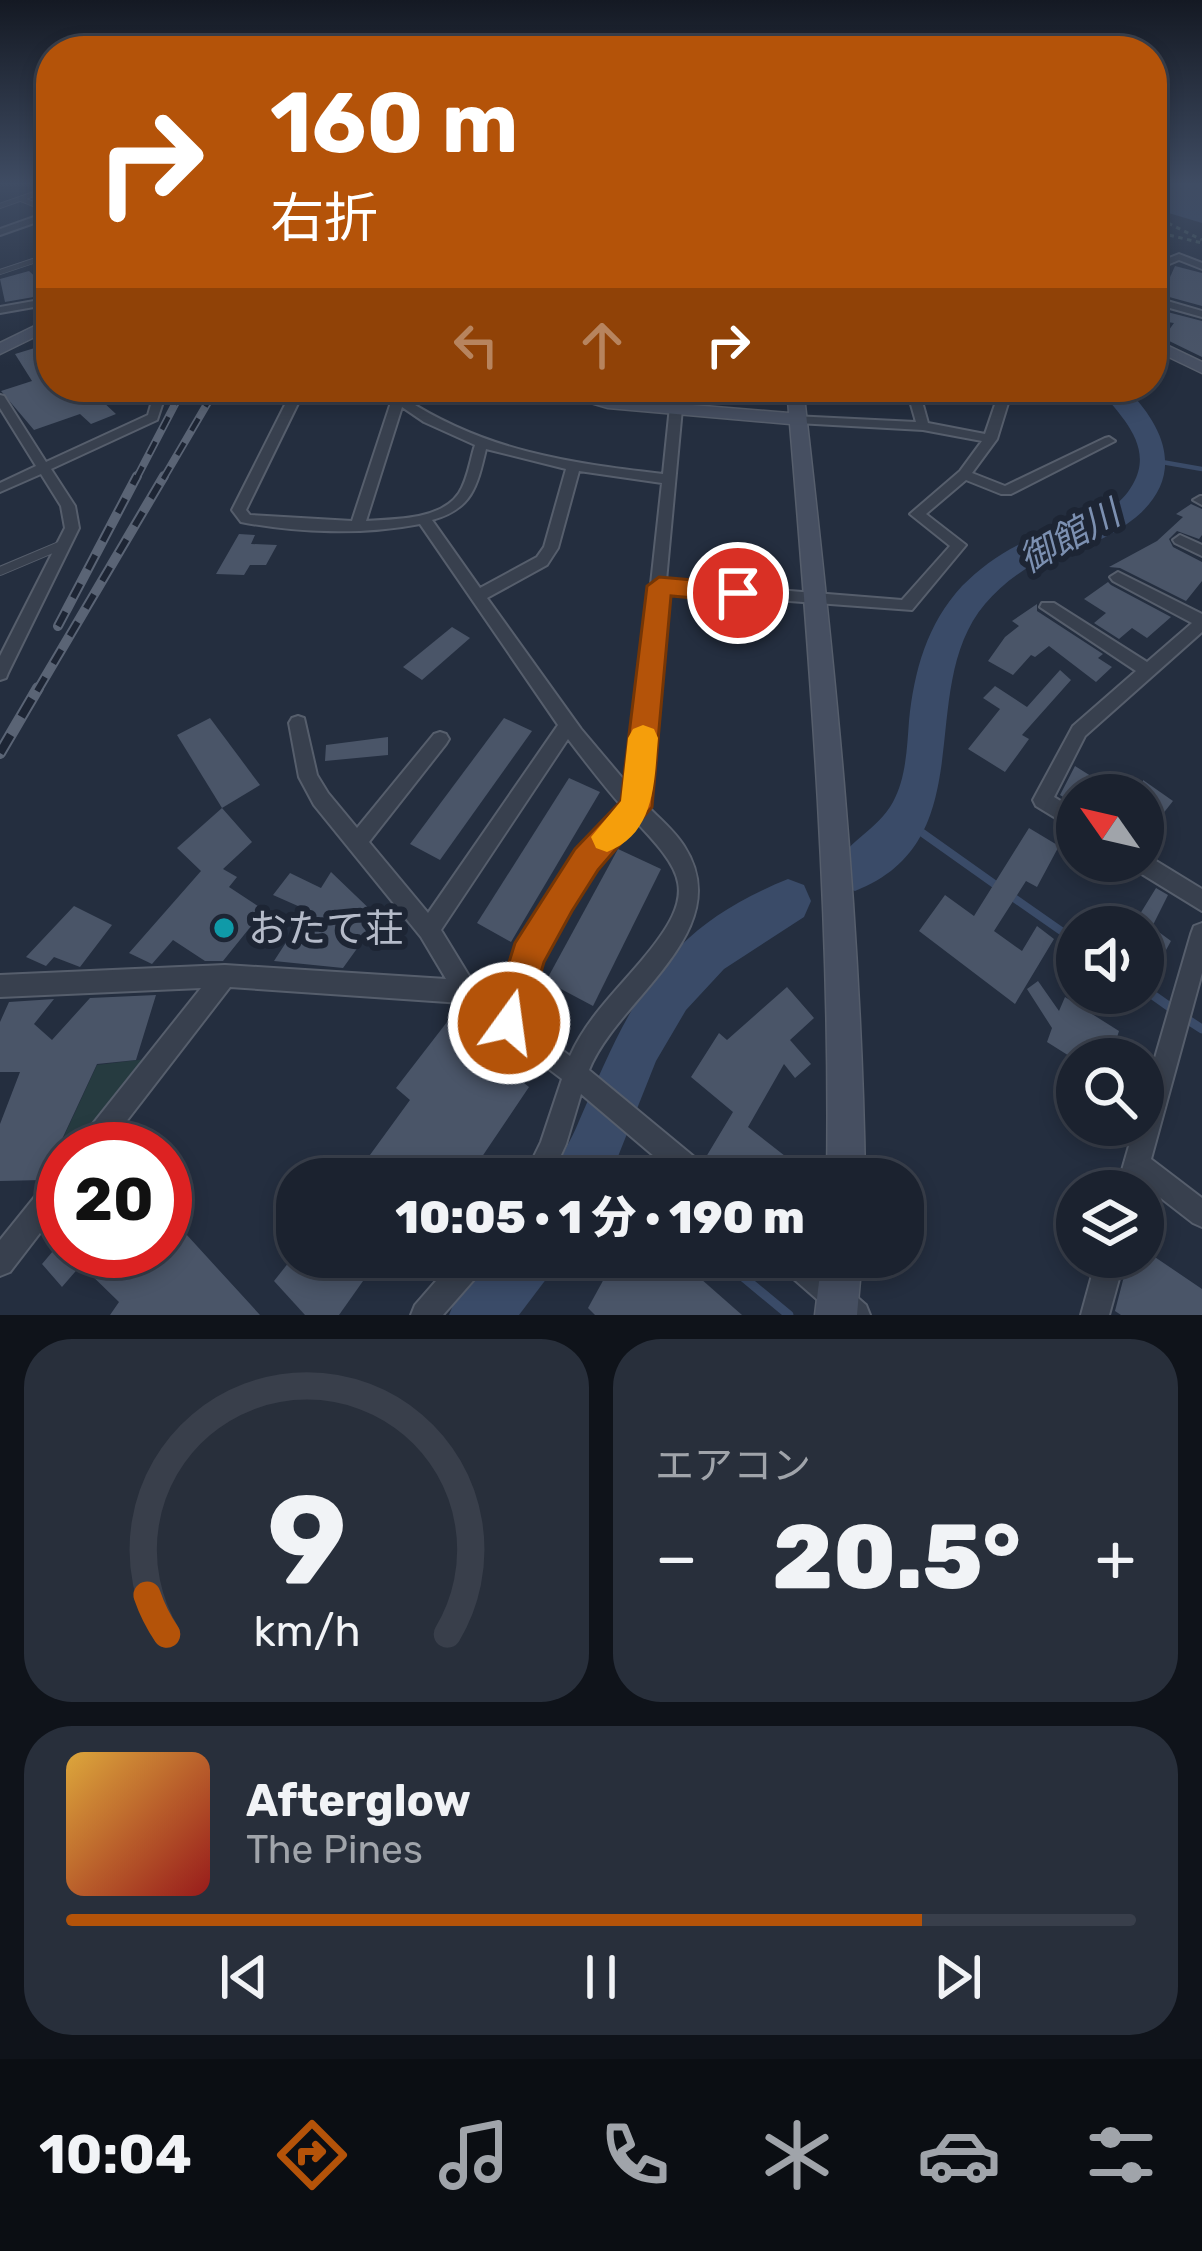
<!DOCTYPE html>
<html lang="ja">
<head>
<meta charset="utf-8">
<style>
	:root { --surface:#1b222f; --page:#282f3b; --text:#f1f3f6; --muted:#a0a4aa; --line:#393f4b; --accent:#b45309 }
	body { margin:0; font-family:Rubik,"Noto Sans JP",sans-serif; background:var(--page); color:var(--text); height:100vh; display:flex; flex-direction:column; font-size:45px; white-space:nowrap }
	* { box-sizing:border-box; margin:0 }
	p { font-size:39px; color:var(--muted) }
	.icon { flex:none; width:66px; height:66px; fill:none; stroke:currentColor; stroke-width:2; stroke-linecap:round; stroke-linejoin:round }
	.map { position:relative; height:1315px; overflow:hidden }
	.details { display:flex; flex-direction:column; gap:24px; padding:24px; background:#0f131a; flex:1 }
	.details>* { flex:none }
	.banner { position:absolute; left:36px; top:36px; width:1131px; height:366px; border-radius:48px; box-shadow:0 6px 18px #0003,0 0 0 3px var(--line); background:#b45309; color:#fff; overflow:hidden }
	.needle { width:78px; rotate:304deg }
	.fabs { position:absolute; left:1056px; top:774px; display:grid; gap:24px }
	.fabs a { display:grid; place-items:center; width:108px; height:108px; border-radius:50%; background:var(--surface); box-shadow:0 6px 18px #0003,0 0 0 3px var(--line); font-size:60px }
	.speed { position:absolute; left:36px; top:1122px; display:flex; gap:24px; font-size:60px; font-weight:700; text-align:center }
	.speed>* { display:grid; place-content:center; width:156px; height:156px; border-radius:50%; background:var(--surface); box-shadow:0 6px 18px #0003,0 0 0 3px var(--line); line-height:1 }
	.speed .limit { border:18px solid #d22; background:#fff; color:#111 }
	.pin { position:absolute; display:grid; place-items:center; width:102px; height:102px; color:#fff; margin:-51px; border:6px solid #fff; border-radius:50%; box-shadow:0 3px 12px #0007 }
	.me { position:absolute; width:132px; margin:-66px; rotate:14deg; stroke-linejoin:round; filter:drop-shadow(0 0 9px #0008) }
	.turn { display:flex; align-items:center; gap:42px; height:252px; padding:0 36px; font-size:54px }
	.turn .icon { width:156px; height:156px; stroke-width:2.5 }
	.turn b { display:block; font-size:84px; line-height:102px }
	.lanes { display:flex; align-items:center; height:114px; padding:0 36px; background:#0003; justify-content:center; gap:60px; direction:ltr }
	.lanes .off { opacity:.35 }
	.big { font-size:90px; font-weight:800; line-height:1.1 }
	.details .widget { flex:1; display:flex; flex-direction:column; justify-content:center; gap:18px; min-width:0; padding:0 42px; border-radius:48px; background:var(--page) }
	.details .dial { align-items:center; gap:0 }
	.dial svg { height:312px; overflow:visible; fill:none; stroke:var(--line); stroke-width:7; stroke-linecap:round; text-anchor:middle }
	.dial text { fill:var(--text); stroke:none }
	.song { display:flex; align-items:center; gap:36px }
	.cover { width:144px; height:144px; border-radius:18px; background:linear-gradient(135deg,hsl(40 70% 55%),hsl(0 70% 35%)) }
	.played { height:12px; border-radius:6px; background:linear-gradient(90deg,var(--accent) 80%,var(--line) 80%) }
	.keys { display:flex; justify-content:space-around; direction:ltr }
	.heat { display:flex; justify-content:space-between; align-items:center; font-size:66px; direction:ltr }
	.details .tiles { flex:1; display:grid; gap:24px; grid-template-columns:1fr 1fr }
	.widget:last-child { grid-column:span 2 }
	.trip { position:absolute; left:276px; top:1158px; width:648px; height:120px; border-radius:48px; background:var(--surface); box-shadow:0 6px 18px #0003,0 0 0 3px var(--line); font-weight:800; line-height:120px; text-align:center }
	.dock { display:flex; height:192px; justify-content:space-around; align-items:center; background:#0b0e13; color:var(--muted) }
	.dock .icon { width:84px; height:84px }
	.dock .selected { color:var(--accent) }
	.dock b { font-size:54px; color:var(--text) }
	.map>svg:first-child { display:block }
	.green { fill:#263b40 }
	.water { fill:#3a4b68 }
	.lines { fill:none; stroke-linecap:round; stroke-linejoin:round }
	.stream-far2 { stroke:#3a4b68; stroke-width:4.5 }
	.stream-far1 { stroke:#3a4b68; stroke-width:8 }
	.stream { stroke:#3a4b68; stroke-width:9 }
	.river { fill:#3a4b68; fill-rule:evenodd }
	.building { fill:#4a5568 }
	.lane-far3-casing { stroke:#565e6c; stroke-width:6 }
	.lane-far2-casing { stroke:#565e6c; stroke-width:10 }
	.lane-far1-casing { stroke:#565e6c; stroke-width:14 }
	.lane-casing { stroke:#565e6c; stroke-width:16 }
	.street-casing { stroke:#565e6c; stroke-width:4 }
	.secondary-casing { stroke:#565e6c; stroke-width:3 }
	.path { stroke:#44585c; stroke-width:3; stroke-dasharray:4.5 4.5; stroke-linecap:butt }
	.lane-far3 { stroke:#38404e; stroke-width:4.5 }
	.lane-far2 { stroke:#38404e; stroke-width:8 }
	.lane-far1 { stroke:#38404e; stroke-width:10 }
	.lane { stroke:#38404e; stroke-width:14 }
	.street { fill:#38404e; fill-rule:evenodd }
	.secondary { fill:#464f61; fill-rule:evenodd }
	.rail-far2-casing { stroke:#5a6475; stroke-width:8 }
	.rail-far1-casing { stroke:#5a6475; stroke-width:10 }
	.rail-casing { stroke:#5a6475; stroke-width:12 }
	.rail-far2 { stroke:#1d2534; stroke-width:4.5; stroke-dasharray:14; stroke-linecap:butt }
	.rail-far1 { stroke:#1d2534; stroke-width:6; stroke-dasharray:16; stroke-linecap:butt }
	.rail { stroke:#1d2534; stroke-width:8; stroke-dasharray:21; stroke-linecap:butt }
	.route { fill:#b45309; stroke:#753606; stroke-width:3 }
	.slow { fill:#f59e0b }
	.culture-dot { fill:#0f9aa8; stroke:#1d2534; stroke-width:4.5 }
	.labels { text-anchor:middle; stroke-width:12; stroke-linejoin:round; paint-order:stroke }
	.water-label { font-size:36px; font-style:italic; fill:#7c90b1; stroke:#1d2534 }
	.near-poi-label { font-size:39px; fill:#b5bbc9; stroke:#1d2534; text-anchor:start }
</style>
</head>
<body>
<div class="map">
<svg width="1202" height="1315" viewBox="0 0 1202 1315">
	<rect width="100%" height="100%" fill="#242e3f"/>
	<path class="green" d="M146 1059 69 1149H63V1156L46 1175 97 1065Z"/>
	<path class="water" d="M1152 183H1202V223L1152 208Z"/>
	<g class="lines">
		<path class="stream-far2" d="M1156 461 1202 469"/>
		<g class="stream-far1">
			<path d="M907 822 1000 888"/>
			<path d="M1011 896 1077 942"/>
		</g>
		<g class="stream">
			<path d="M1143 988 1174 1010"/>
			<path d="M1185 1018 1202 1029"/>
			<path d="M595 1154 625 1179"/>
			<path d="M719 1257 789 1315"/>
		</g>
		<g class="river">
			<path d="M1098 387H1125C1188 450 1176 505 1095 542 1078 550 1059 551 1043 559 1021 570 1000 586 985 604 913 689 986 840 855 891L839 885 833 870C845 842 878 830 893 802 906 778 907 748 909 721 914 671 927 624 962 586 979 569 1000 553 1022 543 1059 526 1111 524 1133 484 1155 445 1119 415 1098 387Z"/>
			<path d="M788 879 804 885 811 901 804 917 724 969 686 1010 656 1061 609 1179H551C559 1159 571 1141 579 1121 631 1003 659 931 788 879Z"/>
			<path d="M488 1257H556L547 1278 519 1315H449L458 1293Z"/>
		</g>
	</g>
	<g class="building">
		<path d="M1175 266 1202 273V306L1162 295Z"/>
		<path d="M29 271 39 280 51 277V294L5 302 0 279Z"/>
		<path d="M1152 308 1202 321V357L1163 338 1174 323 1154 320Z"/>
		<path d="M51 343V387H87L116 414 91 424 80 414 34 430 1 391 32 381 15 354Z"/>
		<path d="M1191 504 1202 509V535L1199 539 1177 531 1169 539 1173 547 1202 562V581L1186 601 1120 568 1109 567 1157 541 1183 517 1176 514Z"/>
		<path d="M239 534 255 535 251 544 277 545 266 565H250L244 575 216 574Z"/>
		<path d="M1108 582 1111 585 1171 617 1147 638 1132 628 1119 639 1094 623 1106 613 1084 599Z"/>
		<path d="M1037 604V611L1103 654 1098 658 1112 667 1096 682 1049 646 1035 657 1031 655 1013 675 988 661 1005 637 1019 626 1012 621Z"/>
		<path d="M452 627 470 638 422 680 403 667Z"/>
		<path d="M1060 670 1071 680 1022 735 1029 739 1005 772 968 749 1000 709 983 698 995 686 1027 707Z"/>
		<path d="M210 718 260 785 222 808 177 735Z"/>
		<path d="M504 718 532 731 440 860 410 844Z"/>
		<path d="M388 737V755L325 761 326 745Z"/>
		<path d="M1075 766 1121 795H1077V806L1060 795Z"/>
		<path d="M569 778 600 792 511 942 477 923Z"/>
		<path d="M1143 780 1173 801 1143 839Z"/>
		<path d="M222 808 252 842 223 869 237 877 229 887 264 910 223 961H205L173 940 152 964 129 953 201 871 177 848Z"/>
		<path d="M1029 828 1059 846 1037 887 1026 881 994 931 1022 951 1037 926 1054 939 1015 1004 919 931 945 895 974 916Z"/>
		<path d="M618 849 661 869 593 1006 546 981Z"/>
		<path d="M331 872 379 918 343 968 274 961 307 910 273 895 290 873 321 888Z"/>
		<path d="M1156 888 1168 895 1152 927 1171 941 1143 992V927H1132Z"/>
		<path d="M74 906 112 925 80 967 54 957 46 966 26 957Z"/>
		<path d="M1038 981 1059 1011 1065 997 1119 1031 1110 1059H1074L1047 1042 1052 1028 1027 989Z"/>
		<path d="M787 987 814 1018 790 1040 811 1064 795 1078 784 1064 748 1127 785 1156 775 1179H731L706 1157 733 1112 691 1077 719 1033 727 1040Z"/>
		<path d="M156 995 136 1060 97 1064 43 1180 0 1181V1124L20 1072H0V1022L9 1002 54 999 34 1024 52 1040 90 998Z"/>
		<path d="M447 1022 529 1087 467 1179H368L359 1170 410 1100 396 1088Z"/>
		<path d="M165 1211 260 1315H110L119 1302 81 1265 62 1287 42 1264 53 1251H165Z"/>
		<path d="M1143 1249 1202 1289V1315H1121L1115 1311 1129 1257H1143Z"/>
		<path d="M293 1257H380L339 1315H305L274 1281Z"/>
		<path d="M616 1257H676L742 1315H595L588 1308Z"/>
	</g>
	<g class="lines">
		<defs>
			<g id="lane-far3">
				<path d="M21 199 51 211"/>
				<path d="M0 206 51 188"/>
				<path d="M0 272 51 255"/>
			</g>
			<path id="lane-far2" d="M0 571 64 544"/>
			<path id="lane-far1" d="M526 965 573 881 634 809"/>
			<path id="lane" d="M509 1023 527 962"/>
			<g id="street">
				<path d="M51 211V217L0 235V229Z"/>
				<path d="M1179 254 1202 263V269L1179 260 1160 268 1157 298 1202 311V317L1152 303V265Z"/>
				<path d="M51 298V304L0 313V307Z"/>
				<path d="M156 387H168L157 420 51 469 75 506 79 528 8 673 6 678 0 680V656L65 528 61 506 41 474 0 492V483L36 466 0 408V395L4 396 46 462 148 415Z"/>
				<path d="M294 387H306L246 510 250 515 352 521 396 387H408L404 398C485 451 568 463 663 474L672 387H684L666 581 902 600 950 546 910 514 960 471 982 441 923 430 797 423 793 422V416L916 422 906 387H918L928 423 985 434 1001 387H1013L997 439 972 473 1005 486 1105 438 1109 437 1115 441 1011 494H1001L966 480 926 514 966 545 912 610 665 592 646 805C659 818 674 830 684 846 739 931 617 999 589 1070L710 1170 714 1179H681L581 1094 566 1144 550 1179H523L541 1142 562 1079 462 1003 230 987 105 1149H76L80 1140 201 988 0 997V975L225 965 446 979 421 937 314 805 299 777 289 723 292 718 298 716 304 718 317 775 328 793 357 828 434 734 440 732 446 734 449 739 446 744 369 842 428 913 558 725 420 524C363 535 298 533 241 522L232 510ZM402 407 424 422 475 445C470 460 468 479 459 493 441 520 395 519 366 521ZM486 449 566 469 544 547 537 557 480 588 432 520C472 509 477 487 486 449ZM579 471 662 483 629 786 581 729 487 598 547 565 558 548ZM568 739C587 764 606 789 627 812 683 872 702 889 642 960 616 991 587 1018 570 1056L474 984 441 930Z"/>
				<path d="M1200 496H1202V505L1193 500Z"/>
				<path d="M1180 535 1202 545V556L1175 543 1173 540Z"/>
				<path d="M1118 572 1202 614V632L1085 736 1054 797 1077 811V831L1036 806 1033 800 1073 726 1136 671 1040 607 1042 603H1054L1147 662 1192 623 1113 581 1110 577Z"/>
				<path d="M1143 853 1202 889V911L1132 868 1129 861H1143Z"/>
				<path d="M1202 923V973L1151 1159 1202 1198V1227L1193 1223 1144 1185 1142 1191H1116L1135 1125H1143V1099L1191 934 1194 926Z"/>
				<path d="M63 1169V1203L10 1272 0 1276V1240L54 1173Z"/>
				<path d="M457 1257H489L485 1267 443 1315H411L415 1305Z"/>
				<path d="M776 1257H811L866 1305 870 1315H835L780 1267Z"/>
				<path d="M1097 1257H1125L1109 1315H1081Z"/>
			</g>
			<g id="secondary">
				<path d="M51 318V329L0 354V343Z"/>
				<path d="M1152 338 1202 362V373L1152 349Z"/>
				<path d="M536 387H565L608 398 789 413 787 387H803C833 650 861 914 865 1179H827C831 927 811 675 790 424L608 408Z"/>
				<path d="M822 1257H862L857 1315H815Z"/>
			</g>
		</defs>
		<use href="#lane-far3" class="lane-far3-casing"/>
		<use href="#lane-far2" class="lane-far2-casing"/>
		<use href="#lane-far1" class="lane-far1-casing"/>
		<use href="#lane" class="lane-casing"/>
		<use href="#street" class="street-casing"/>
		<use href="#secondary" class="secondary-casing"/>
		<g class="path">
			<path d="M1152 215 1202 240"/>
			<path d="M1152 231 1202 243"/>
			<path d="M1152 235 1155 241"/>
		</g>
		<use href="#lane-far3" class="lane-far3"/>
		<use href="#lane-far2" class="lane-far2"/>
		<use href="#lane-far1" class="lane-far1"/>
		<use href="#lane" class="lane"/>
		<use href="#street" class="street"/>
		<use href="#secondary" class="secondary"/>
		<defs>
			<g id="rail-far2">
				<path d="M136 479 184 387"/>
				<path d="M163 479 217 387"/>
			</g>
			<g id="rail-far1">
				<path d="M58 626 137 476"/>
				<path d="M37 691 164 476"/>
			</g>
			<path id="rail" d="M0 753 38 688"/>
		</defs>
		<use href="#rail-far2" class="rail-far2-casing"/>
		<use href="#rail-far1" class="rail-far1-casing"/>
		<use href="#rail" class="rail-casing"/>
		<use href="#rail-far2" class="rail-far2"/>
		<use href="#rail-far1" class="rail-far1"/>
		<use href="#rail" class="rail"/>
	</g>
	<linearGradient id="sky" x2="0" y2="1"><stop stop-color="#141923"/><stop offset="0.5" stop-color="#3f4c63"/><stop offset="1" stop-color="#3f4c63" stop-opacity="0"/></linearGradient>
	<rect width="1202" height="367" fill="url(#sky)"/>
	<path class="route" d="M659 577 738 584 750 593 738 602 671 596 652 807 598 870 572 911 544 962 522 1036 509 1042 495 1036 490 1023 515 943 575 849 621 801 647 586Z"/>
	<path class="slow" d="M643 725 654 729 658 738C654 781 656 833 607 852L596 848 591 837 621 801 628 738 633 729Z"/>
	<circle class="culture-dot" cx="224" cy="928" r="12"/>
	<g class="labels">
		<g class="water-label">
			<text transform="translate(1069 536) rotate(-29)" y="13">御館川</text>
		</g>
		<g class="near-poi-label">
			<text x="248" y="942">おたて荘</text>
		</g>
	</g>
</svg>
<div class="fabs">
<a><svg class="needle" viewBox="-14 -14 28 28"><path d="M0-13l5 13h-10z" fill="#e53935"/><path d="M0 13l5-13h-10z" fill="#a0a4aa"/></svg></a>
<a><svg class="icon" aria-label="sound" viewBox="0 0 24 24"><path d="M4 9h4l5-4v14l-5-4H4zM17 9q2 3 0 6"/></svg></a>
<a><svg class="icon" aria-label="search" viewBox="0 0 24 24"><circle cx="10" cy="10" r="6"/><path d="M15 15l6 6"/></svg></a>
<a><svg class="icon" aria-label="layers" viewBox="0 0 24 24"><path d="M12 4l9 5-9 5-9-5zM3 14l9 5 9-5"/></svg></a>
</div>
<div class="speed"><div class="limit">20</div></div>
<div class="pin" style="left:738px;top:593px;background:#d93025"><svg class="icon" aria-label="arrive" viewBox="0 0 24 24"><path d="M6 21V4h12l-3 4 3 4H6"/></svg></div>
<svg class="me" style="left:509px;top:1023px" viewBox="-20 -20 40 40"><circle r="17" fill="#b45309" stroke="#fff" stroke-width="3"/><path d="M0-11L8 9 0 5-8 9z" fill="#fff"/></svg>
<div class="trip">10:05 · 1 分 · 190 m</div>
<div class="banner">
<div class="turn"><svg class="icon" aria-label="right" viewBox="0 0 24 24"><path d="M7 20v-9h11M14 6l5 5-5 5"/></svg><div><b>160 m</b>右折</div></div>
<div class="lanes"><svg class="icon off" aria-label="left" viewBox="0 0 24 24"><path d="M17 20v-9H6M10 6l-5 5 5 5"/></svg><svg class="icon off" aria-label="ahead" viewBox="0 0 24 24"><path d="M12 20V5M6 11l6-6 6 6"/></svg><svg class="icon" aria-label="right" viewBox="0 0 24 24"><path d="M7 20v-9h11M14 6l5 5-5 5"/></svg></div>
</div>
</div>
<section class="details">
<div class="tiles">
<div class="widget dial"><svg viewBox="0 0 100 80">
<path d="M14 69A42 42 0 1 1 86 69"/>
<path d="M14 69A42 42 0 0 1 9 59" stroke="#b45309"/>
<text x="50" y="56" font-size="32" font-weight="700">9</text>
<text x="50" y="72" font-size="11">km/h</text>
</svg></div>
<div class="widget"><p>エアコン</p>
<div class="heat"><a>−</a><b class="big">20.5°</b><a>+</a></div>
</div>
<div class="widget">
<div class="song"><i class="cover"></i><div><b>Afterglow</b><p>The Pines</p></div></div>
<div class="played"></div>
<div class="keys"><svg class="icon" aria-label="previous" viewBox="0 0 24 24"><path d="M18 5L8 12l10 7zM5 5v14"/></svg><svg class="icon" aria-label="pause" viewBox="0 0 24 24"><path d="M8 5v14M16 5v14"/></svg><svg class="icon" aria-label="next" viewBox="0 0 24 24"><path d="M6 5l10 7-10 7zM19 5v14"/></svg></div>
</div>
</div>
</section>
<nav class="dock">
<b>10:04</b>
<svg class="icon selected" aria-label="directions" viewBox="0 0 24 24"><path d="M12 3l9 9-9 9-9-9zM9 14v-3h6M13 9l2 2-2 2"/></svg>
<svg class="icon" aria-label="music" viewBox="0 0 24 24"><path d="M9 18V5l10-2v13"/><circle cx="6" cy="18" r="3"/><circle cx="16" cy="16" r="3"/></svg>
<svg class="icon" aria-label="phone" viewBox="0 0 24 24"><path d="M5 4h4l2 5-3 2q2 4 5 5l2-3 5 2v4C11 20 4 13 5 4z"/></svg>
<svg class="icon" aria-label="climate" viewBox="0 0 24 24"><path d="M12 3v18M4 7l16 10M4 17L20 7"/></svg>
<svg class="icon" aria-label="car" viewBox="0 0 24 24"><path d="M5 17H2v-5l4-1 3-4h7l3 4 3 1v5h-3M9 17h6M6 11h13"/><circle cx="7" cy="17" r="2"/><circle cx="17" cy="17" r="2"/></svg>
<svg class="icon" aria-label="filters" viewBox="0 0 24 24"><path d="M4 7h16M4 17h16"/><circle cx="9" cy="7" r="2"/><circle cx="15" cy="17" r="2"/></svg>
</nav>
</body>
</html>
